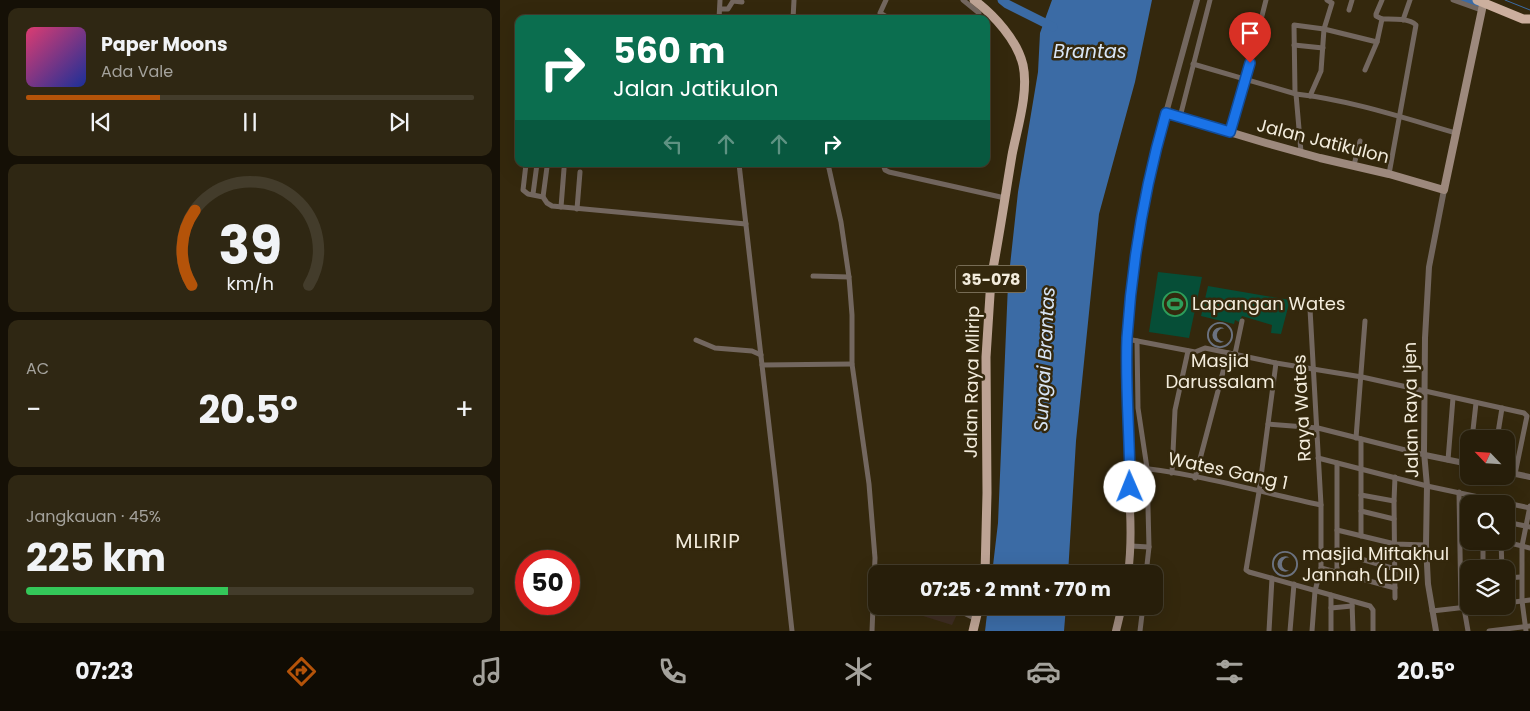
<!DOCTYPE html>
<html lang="id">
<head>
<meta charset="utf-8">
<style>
	:root { --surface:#271e0a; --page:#2f2713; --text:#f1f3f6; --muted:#a4a29c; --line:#433c2b; --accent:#b45309 }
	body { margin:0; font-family:Poppins,sans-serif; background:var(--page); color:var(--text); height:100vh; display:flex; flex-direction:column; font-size:19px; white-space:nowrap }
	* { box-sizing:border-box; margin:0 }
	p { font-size:16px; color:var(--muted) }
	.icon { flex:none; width:28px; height:28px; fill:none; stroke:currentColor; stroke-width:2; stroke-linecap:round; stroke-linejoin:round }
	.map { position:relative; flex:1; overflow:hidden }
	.panel { display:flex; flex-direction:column; gap:8px; padding:8px; background:#151006; width:500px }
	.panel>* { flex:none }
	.banner { position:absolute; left:15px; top:15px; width:475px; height:152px; border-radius:10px; box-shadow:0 5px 20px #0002,0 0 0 1px var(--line); background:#0b6e4f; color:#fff; overflow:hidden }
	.needle { width:32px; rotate:295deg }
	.controls { position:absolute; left:960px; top:430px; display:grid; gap:10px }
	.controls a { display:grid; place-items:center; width:55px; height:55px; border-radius:10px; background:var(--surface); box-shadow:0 5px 20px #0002,0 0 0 1px var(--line); font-size:25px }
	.speed { position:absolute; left:15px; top:550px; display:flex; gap:10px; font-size:25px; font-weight:700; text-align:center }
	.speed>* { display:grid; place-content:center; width:65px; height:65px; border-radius:50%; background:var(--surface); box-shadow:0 5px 20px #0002,0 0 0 1px var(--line); line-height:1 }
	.speed .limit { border:8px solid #d22; background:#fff; color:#111 }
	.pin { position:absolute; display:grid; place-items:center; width:42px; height:42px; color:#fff; margin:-51px -21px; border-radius:50% 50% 50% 0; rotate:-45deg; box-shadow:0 0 5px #0007 }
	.pin .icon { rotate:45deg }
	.me { position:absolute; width:55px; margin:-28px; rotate:359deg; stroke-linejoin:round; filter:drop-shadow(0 0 4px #0008) }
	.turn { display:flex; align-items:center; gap:18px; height:105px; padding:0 15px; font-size:22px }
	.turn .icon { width:65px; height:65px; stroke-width:2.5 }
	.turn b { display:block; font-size:35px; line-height:42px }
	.lanes { display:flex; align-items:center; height:48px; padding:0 15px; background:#0003; justify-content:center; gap:25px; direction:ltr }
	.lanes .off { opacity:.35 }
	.big { font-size:38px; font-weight:700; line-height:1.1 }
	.panel .widget { flex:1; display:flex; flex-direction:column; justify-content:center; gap:8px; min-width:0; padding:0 18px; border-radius:10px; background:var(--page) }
	.panel .dial { align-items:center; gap:0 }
	.dial svg { height:130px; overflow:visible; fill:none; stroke:var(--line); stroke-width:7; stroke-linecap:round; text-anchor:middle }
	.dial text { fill:var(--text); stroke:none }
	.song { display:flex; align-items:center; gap:15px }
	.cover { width:60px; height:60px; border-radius:8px; background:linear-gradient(135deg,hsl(340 70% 55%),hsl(230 70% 35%)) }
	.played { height:5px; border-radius:2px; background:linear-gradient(90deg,var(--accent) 30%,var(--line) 30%) }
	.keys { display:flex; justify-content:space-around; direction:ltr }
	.heat { display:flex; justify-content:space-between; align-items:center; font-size:28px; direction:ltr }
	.charge { height:8px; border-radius:4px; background:linear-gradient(90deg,#34c759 45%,var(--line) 0) }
	.trip { position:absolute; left:368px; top:565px; width:295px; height:50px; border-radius:10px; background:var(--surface); box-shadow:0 5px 20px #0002,0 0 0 1px var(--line); font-weight:700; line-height:50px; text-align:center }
	.tabs { display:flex; height:80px; justify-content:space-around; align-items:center; background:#100c04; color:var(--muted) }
	.tabs .icon { width:35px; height:35px }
	.tabs .active { color:var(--accent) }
	.tabs b { font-size:22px; color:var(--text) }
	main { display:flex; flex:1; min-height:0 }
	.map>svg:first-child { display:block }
	.commercial { fill:#3e2d23 }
	.green { fill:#064e37 }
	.water { fill:#3b6ba5 }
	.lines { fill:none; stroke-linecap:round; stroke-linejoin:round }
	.stream { stroke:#3b6ba5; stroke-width:1 }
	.river { stroke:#3b6ba5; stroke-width:9 }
	.minor { stroke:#73675f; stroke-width:5 }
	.tertiary { stroke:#73675f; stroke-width:6 }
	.secondary { stroke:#9d897d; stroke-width:8 }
	.primary { stroke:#bda394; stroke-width:9 }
	.trunk { stroke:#ccaf9e; stroke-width:9 }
	.route-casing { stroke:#114b97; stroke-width:12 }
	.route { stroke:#1a73e8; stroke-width:9 }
	.labels { text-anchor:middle; stroke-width:5; stroke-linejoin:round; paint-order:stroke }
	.shield { fill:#34280d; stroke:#bab19e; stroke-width:1 }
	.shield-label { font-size:16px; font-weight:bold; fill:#f3ecdc }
	.street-label { font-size:18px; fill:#f3ecdc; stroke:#34280d }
	.poi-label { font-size:18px; fill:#f3ecdc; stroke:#34280d; text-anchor:start }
	.water-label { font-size:19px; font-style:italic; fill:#d8e5f6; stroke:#34280d }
	.quarter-label { font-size:20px; letter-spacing:1px; fill:#f3ecdc; stroke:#34280d }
</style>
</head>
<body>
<main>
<section class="panel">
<div class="widget">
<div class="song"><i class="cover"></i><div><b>Paper Moons</b><p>Ada Vale</p></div></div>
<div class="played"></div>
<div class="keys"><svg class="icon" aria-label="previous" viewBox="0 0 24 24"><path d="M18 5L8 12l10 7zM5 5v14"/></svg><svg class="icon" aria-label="pause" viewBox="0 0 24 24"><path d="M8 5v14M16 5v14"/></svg><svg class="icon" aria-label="next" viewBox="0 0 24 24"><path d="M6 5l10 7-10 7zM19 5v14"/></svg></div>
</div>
<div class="widget dial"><svg viewBox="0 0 100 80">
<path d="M14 69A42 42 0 1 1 86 69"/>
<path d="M14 69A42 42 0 0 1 16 23" stroke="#b45309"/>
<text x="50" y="56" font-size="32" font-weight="700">39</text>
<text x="50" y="72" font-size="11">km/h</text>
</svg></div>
<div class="widget"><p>AC</p>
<div class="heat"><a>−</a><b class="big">20.5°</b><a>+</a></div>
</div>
<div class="widget"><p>Jangkauan · 45%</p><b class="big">225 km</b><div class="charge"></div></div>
</section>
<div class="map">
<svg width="1030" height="631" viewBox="0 0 1030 631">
	<rect width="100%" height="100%" fill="#34280d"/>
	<path class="commercial" d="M426 606H441L458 612 452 625 423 616Z"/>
	<g class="green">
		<path d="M658 272 702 277 689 338 649 332Z"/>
		<path d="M708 286 790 300 781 334 771 333 772 325 742 316 739 322 735 320 734 324 701 316Z"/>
	</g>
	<g class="water">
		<path d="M552 0H652L635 82 599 214 576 441 568 574H492L498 523 508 284 518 192 538 72 540 33Z"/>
		<path d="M488 606H566L564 631H485Z"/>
	</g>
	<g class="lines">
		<path class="stream" d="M1005 0 1030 10"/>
		<g class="river">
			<path d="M502 0 507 4 553 27"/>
			<path d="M963 0 975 4"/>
		</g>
		<g class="minor">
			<path d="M386 0 380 13 390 19"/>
			<path d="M463 0 479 13"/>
			<path d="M953 0 981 10"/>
			<path d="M220 9H228L233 1 242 2"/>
			<path d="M849 10 852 0"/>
			<path d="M219 19 220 0"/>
			<path d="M293 19 294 0"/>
			<path d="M882 19C892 19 909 18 916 25L889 174"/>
			<path d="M903 20 910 0"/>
			<path d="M794 45 823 48"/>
			<path d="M693 64 796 94C850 100 904 118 956 133"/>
			<path d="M865 70 877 42"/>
			<path d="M795 93 794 25 824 29 877 42 882 19 876 16V14L882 0"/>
			<path d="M796 94 801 152"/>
			<path d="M810 96 821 71 824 29 832 3 827 0"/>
			<path d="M680 117 710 0"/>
			<path d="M730 132 746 79 766 0"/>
			<path d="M26 164 23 190 28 194 43 197 47 203 52 206 246 224"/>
			<path d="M239 164 262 365"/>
			<path d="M328 164 341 222 349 277 352 315V364L369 484 375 558 372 631"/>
			<path d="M383 164 385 170 389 172 505 198"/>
			<path d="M854 165 860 141"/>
			<path d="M33 194 37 164"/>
			<path d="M43 197 47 167"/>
			<path d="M61 207 64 169"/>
			<path d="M77 209 80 172"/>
			<path d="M313 276 349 277"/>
			<path d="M810 309 821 505V568L815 591 812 631"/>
			<path d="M627 339 695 352 705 348 776 363 862 377 1024 413 1027 416 1015 474"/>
			<path d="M196 340 215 348 252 351 261 355"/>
			<path d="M637 341 638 408 647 468 649 547 646 574"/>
			<path d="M735 354 742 321"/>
			<path d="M776 363 759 492 746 570 749 572 870 606 873 610V631"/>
			<path d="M768 424 818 428 925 455"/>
			<path d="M856 438 865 321"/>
			<path d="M861 439V536"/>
			<path d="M972 439 976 403"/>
			<path d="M997 439 1002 408"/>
			<path d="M818 458 927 486 1030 508"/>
			<path d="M948 460 953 398"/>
			<path d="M630 467C693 472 759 492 821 505"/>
			<path d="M672 473 675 410 688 351"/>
			<path d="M695 478 728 353"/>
			<path d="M959 492 961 608"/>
			<path d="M861 495 894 501"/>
			<path d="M861 511 894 519"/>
			<path d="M1006 522 1030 527"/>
			<path d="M837 530 895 544 926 545"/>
			<path d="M983 541V569"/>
			<path d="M1001 541 1002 569"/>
			<path d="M1002 541 1030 548"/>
			<path d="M631 546 649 547"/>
			<path d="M837 552 895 569"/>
			<path d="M821 568 895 588"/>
			<path d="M837 573V463"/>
			<path d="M1006 578 1021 577"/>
			<path d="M831 595V631"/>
			<path d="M895 598 894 501 895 477"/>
			<path d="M852 602 853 631"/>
			<path d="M1006 603 1030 600"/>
			<path d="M445 606 458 610 476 619"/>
			<path d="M831 608 852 606"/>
			<path d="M964 608 968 631"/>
			<path d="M932 611 976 606"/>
			<path d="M292 631 275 477 262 365 352 364"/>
			<path d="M640 631 643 606"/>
			<path d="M769 631 772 578"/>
			<path d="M790 631 794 584"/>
			<path d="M989 631 1030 626"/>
			<path d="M1026 631 1022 601V546L1030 506"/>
		</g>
		<g class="tertiary">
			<path d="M666 113 697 0"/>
			<path d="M925 455 969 464"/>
			<path d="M1006 472 1030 477"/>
			<path d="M936 631 928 584 926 545 927 486 924 452 925 338 929 267 944 190"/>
		</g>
		<g class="secondary">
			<path d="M628 574C631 552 631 531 630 510 630 468 627 426 627 385 626 293 640 201 666 113L766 143 820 158 889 174 944 190 984 0"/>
			<path d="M616 631 622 606"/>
		</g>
		<g class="primary">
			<path d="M474 0C494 15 517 40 523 65 529 92 517 129 512 155 505 197 499 238 491 279L486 357 487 493 485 574"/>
			<path d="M473 631 479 606"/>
		</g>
		<path class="trunk" d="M977 0 1023 19H1030"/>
	</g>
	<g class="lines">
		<defs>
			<path id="route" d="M630 487C630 437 625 387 627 338 632 261 645 186 666 113L730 132 750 63"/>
		</defs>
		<use href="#route" class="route-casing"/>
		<use href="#route" class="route"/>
	</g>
	<defs>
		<symbol id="stadium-ring" viewBox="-11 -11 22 22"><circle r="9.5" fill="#34280d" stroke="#2e9e5b" stroke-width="1.5"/><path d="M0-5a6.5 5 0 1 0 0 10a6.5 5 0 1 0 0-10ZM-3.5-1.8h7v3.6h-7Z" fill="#2e9e5b"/></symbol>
		<symbol id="mosque-ring" viewBox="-11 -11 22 22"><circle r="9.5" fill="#34280d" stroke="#6b7280" stroke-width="1.5"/><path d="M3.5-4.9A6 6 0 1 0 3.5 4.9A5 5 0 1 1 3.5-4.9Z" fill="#6b7280"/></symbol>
	</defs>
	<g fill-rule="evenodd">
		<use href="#stadium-ring" x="661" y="290" width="28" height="28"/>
		<use href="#mosque-ring" x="706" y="321" width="28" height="28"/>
		<use href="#mosque-ring" x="771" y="550" width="28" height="28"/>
	</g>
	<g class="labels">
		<rect class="shield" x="456" y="265.5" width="70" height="27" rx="4"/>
		<g class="shield-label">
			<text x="491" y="285">35-078</text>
		</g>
		<g class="street-label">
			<text transform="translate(823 141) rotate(14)" y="6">Jalan Jatikulon</text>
			<text transform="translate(472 382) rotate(-89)" y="6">Jalan Raya Mlirip</text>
			<text transform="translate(802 408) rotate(-93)" y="6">Raya Wates</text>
			<text transform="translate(911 410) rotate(-91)" y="6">Jalan Raya Ijen</text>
			<text transform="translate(728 471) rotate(12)" y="6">Wates Gang 1</text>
		</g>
		<g class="poi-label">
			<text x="692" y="310">Lapangan Wates</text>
			<text x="720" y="367" text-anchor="middle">Masjid<tspan x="720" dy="21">Darussalam</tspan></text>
			<text x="802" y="560">masjid Miftakhul<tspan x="802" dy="21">Jannah (LDII)</tspan></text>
		</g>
		<g class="water-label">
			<text x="590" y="58">Brantas</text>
			<text transform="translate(544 359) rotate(-87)" y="7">Sungai Brantas</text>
		</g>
		<g class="quarter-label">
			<text x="208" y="548">MLIRIP</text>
		</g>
	</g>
</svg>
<div class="controls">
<a><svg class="needle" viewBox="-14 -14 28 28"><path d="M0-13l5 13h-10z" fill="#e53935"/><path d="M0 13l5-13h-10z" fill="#a4a29c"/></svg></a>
<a><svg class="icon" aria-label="search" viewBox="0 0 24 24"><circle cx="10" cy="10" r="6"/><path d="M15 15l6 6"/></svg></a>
<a><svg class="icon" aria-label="layers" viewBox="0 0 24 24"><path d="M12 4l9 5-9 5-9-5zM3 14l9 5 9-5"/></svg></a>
</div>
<div class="speed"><div class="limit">50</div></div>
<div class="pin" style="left:750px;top:63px;background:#d93025"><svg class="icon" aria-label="arrive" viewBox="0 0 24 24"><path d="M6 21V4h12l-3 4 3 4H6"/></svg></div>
<svg class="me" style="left:630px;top:487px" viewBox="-20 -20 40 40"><circle r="19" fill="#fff"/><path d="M0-13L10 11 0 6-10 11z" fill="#1a73e8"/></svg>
<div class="trip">07:25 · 2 mnt · 770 m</div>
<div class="banner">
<div class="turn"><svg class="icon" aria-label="right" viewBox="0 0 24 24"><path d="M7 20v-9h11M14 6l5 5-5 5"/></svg><div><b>560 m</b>Jalan Jatikulon</div></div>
<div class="lanes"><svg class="icon off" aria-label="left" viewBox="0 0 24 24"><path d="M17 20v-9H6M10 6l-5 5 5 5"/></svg><svg class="icon off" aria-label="ahead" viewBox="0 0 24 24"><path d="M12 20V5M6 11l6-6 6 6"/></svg><svg class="icon off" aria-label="ahead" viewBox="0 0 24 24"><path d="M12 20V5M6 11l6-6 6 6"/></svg><svg class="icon" aria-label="right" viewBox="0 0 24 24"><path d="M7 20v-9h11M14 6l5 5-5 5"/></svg></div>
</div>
</div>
</main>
<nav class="tabs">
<b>07:23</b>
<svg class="icon active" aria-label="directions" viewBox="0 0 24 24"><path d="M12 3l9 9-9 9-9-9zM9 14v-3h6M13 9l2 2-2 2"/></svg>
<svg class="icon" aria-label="music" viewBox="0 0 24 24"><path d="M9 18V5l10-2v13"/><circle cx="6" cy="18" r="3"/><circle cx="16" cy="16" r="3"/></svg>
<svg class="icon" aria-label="phone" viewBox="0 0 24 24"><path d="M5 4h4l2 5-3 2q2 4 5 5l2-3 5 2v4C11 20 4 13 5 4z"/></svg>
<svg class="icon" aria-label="climate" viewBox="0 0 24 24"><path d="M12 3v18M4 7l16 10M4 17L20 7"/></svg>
<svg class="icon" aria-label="car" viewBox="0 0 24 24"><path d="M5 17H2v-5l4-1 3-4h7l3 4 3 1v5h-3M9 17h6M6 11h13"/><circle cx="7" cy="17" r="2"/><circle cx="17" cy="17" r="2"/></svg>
<svg class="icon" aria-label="filters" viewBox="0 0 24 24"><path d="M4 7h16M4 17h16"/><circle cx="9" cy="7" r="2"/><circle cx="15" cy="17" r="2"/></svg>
<b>20.5°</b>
</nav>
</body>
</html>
